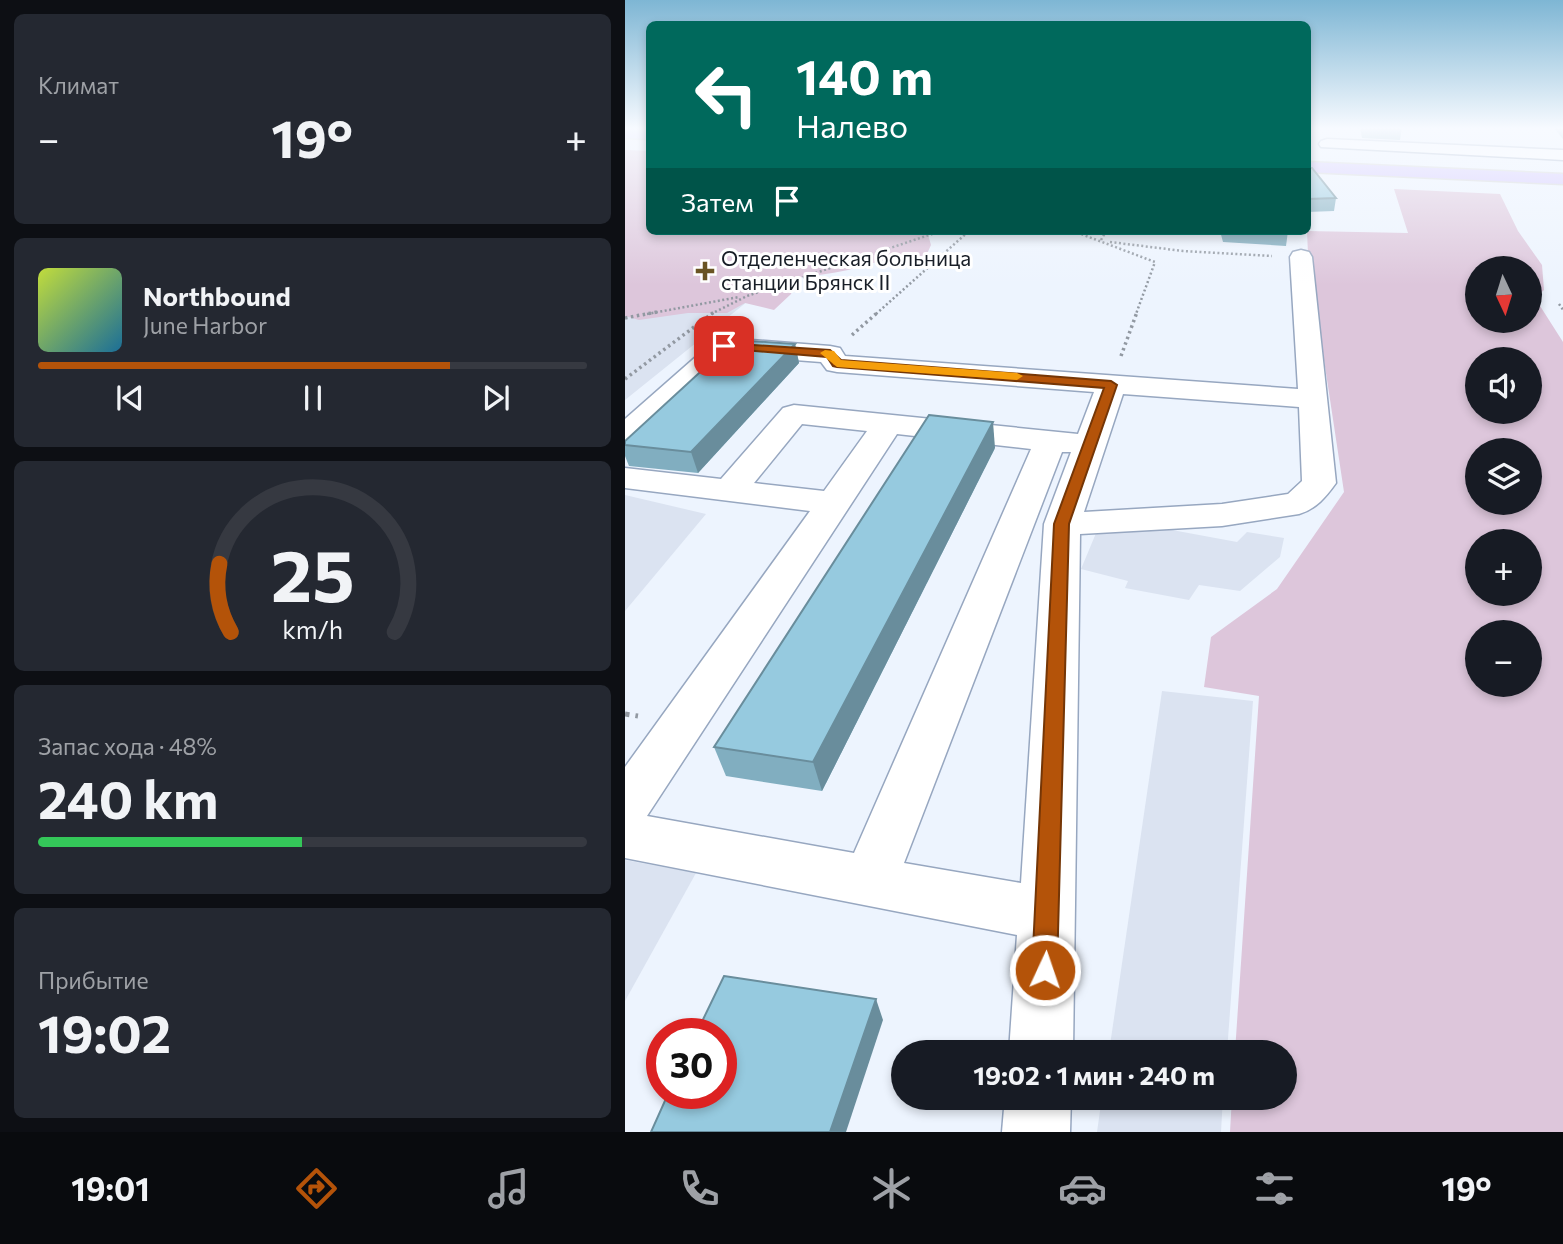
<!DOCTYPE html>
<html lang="ru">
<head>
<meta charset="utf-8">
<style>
	:root { --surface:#171b24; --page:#242831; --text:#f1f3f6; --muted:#9ea1a6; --line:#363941; --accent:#b45309 }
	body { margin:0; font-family:Commissioner,sans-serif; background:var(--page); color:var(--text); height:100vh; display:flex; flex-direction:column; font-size:26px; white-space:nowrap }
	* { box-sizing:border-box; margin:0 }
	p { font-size:23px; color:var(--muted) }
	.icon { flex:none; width:38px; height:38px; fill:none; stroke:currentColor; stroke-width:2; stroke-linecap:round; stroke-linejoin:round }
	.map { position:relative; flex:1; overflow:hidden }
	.drawer { display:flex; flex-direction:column; gap:14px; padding:14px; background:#0d0f14; width:625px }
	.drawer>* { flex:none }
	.top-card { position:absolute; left:21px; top:21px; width:665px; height:214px; border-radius:10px; box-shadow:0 4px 10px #0003; background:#00695c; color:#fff; overflow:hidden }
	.needle { width:46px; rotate:176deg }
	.controls { position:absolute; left:840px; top:256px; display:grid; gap:14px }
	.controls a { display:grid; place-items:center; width:77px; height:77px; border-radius:50%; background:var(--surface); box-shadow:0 4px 10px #0003; font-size:35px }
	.speed { position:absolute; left:21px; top:1018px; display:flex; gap:14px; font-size:35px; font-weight:700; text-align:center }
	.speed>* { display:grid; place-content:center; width:91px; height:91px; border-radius:50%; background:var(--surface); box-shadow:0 4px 10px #0003; line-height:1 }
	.speed .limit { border:10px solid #d22; background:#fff; color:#111 }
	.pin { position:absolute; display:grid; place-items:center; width:60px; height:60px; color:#fff; margin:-30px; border-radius:14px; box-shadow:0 4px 10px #0006 }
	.me { position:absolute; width:77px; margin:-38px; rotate:3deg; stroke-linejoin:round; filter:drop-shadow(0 0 5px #0008) }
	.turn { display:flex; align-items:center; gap:24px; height:147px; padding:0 35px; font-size:32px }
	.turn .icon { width:91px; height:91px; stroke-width:2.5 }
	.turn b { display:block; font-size:49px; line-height:60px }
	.then { display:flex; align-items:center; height:66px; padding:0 35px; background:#0003; gap:14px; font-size:26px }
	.big { font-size:52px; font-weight:700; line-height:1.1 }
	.drawer .tile { flex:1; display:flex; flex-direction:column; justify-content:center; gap:10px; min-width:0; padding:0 24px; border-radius:10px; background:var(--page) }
	.drawer .dial { align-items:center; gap:0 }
	.dial svg { height:182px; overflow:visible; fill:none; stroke:var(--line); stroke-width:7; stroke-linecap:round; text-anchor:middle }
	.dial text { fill:var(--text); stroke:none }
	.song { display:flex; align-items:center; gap:21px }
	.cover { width:84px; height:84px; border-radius:10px; background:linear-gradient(135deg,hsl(70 70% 55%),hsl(200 70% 35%)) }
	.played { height:7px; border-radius:4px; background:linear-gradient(90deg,var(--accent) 75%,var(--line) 75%) }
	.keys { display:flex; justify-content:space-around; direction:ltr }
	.heat { display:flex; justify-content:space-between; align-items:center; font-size:38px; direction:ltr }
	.charge { height:10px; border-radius:5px; background:linear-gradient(90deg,#34c759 48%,var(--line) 0) }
	.trip { position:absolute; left:266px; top:1040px; width:406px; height:70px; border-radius:35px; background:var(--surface); box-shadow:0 4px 10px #0003; font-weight:700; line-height:70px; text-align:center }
	.tab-bar { display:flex; height:112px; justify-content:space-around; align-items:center; background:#090b0e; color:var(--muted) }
	.tab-bar .icon { width:49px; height:49px }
	.tab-bar .current { color:var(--accent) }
	.tab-bar b { font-size:32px; color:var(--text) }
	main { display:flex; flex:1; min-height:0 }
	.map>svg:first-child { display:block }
	.built { fill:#dbe3f1 }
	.green { fill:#ddc6db; fill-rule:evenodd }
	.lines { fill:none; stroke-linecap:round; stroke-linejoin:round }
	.minor-casing { stroke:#97a7c0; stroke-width:3 }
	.major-casing { stroke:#d1d2d4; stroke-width:3 }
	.path-far2 { stroke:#9299a2; stroke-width:2.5; stroke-dasharray:2 2.5; stroke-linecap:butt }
	.path-far1 { stroke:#9299a2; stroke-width:3.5; stroke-dasharray:2.5 3.5; stroke-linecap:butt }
	.path { stroke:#9299a2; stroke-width:5; stroke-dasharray:4.5 6; stroke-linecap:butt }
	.minor { fill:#fff; fill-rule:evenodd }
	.major { fill:#d0c2fe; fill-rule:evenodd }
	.wall { fill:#81aec0 }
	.shaded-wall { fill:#698d9c }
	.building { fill:#96cadf; stroke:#698d9c; stroke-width:2 }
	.route { fill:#b45309; stroke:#753606; stroke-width:2 }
	.slow { fill:#f59e0b }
	.poi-dot { fill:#695423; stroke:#fff; stroke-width:2.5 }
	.labels { text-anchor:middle; stroke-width:6; stroke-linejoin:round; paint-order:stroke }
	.far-poi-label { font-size:21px; fill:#181e27; stroke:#fff; text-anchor:start }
</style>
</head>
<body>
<main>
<section class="drawer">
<div class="tile"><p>Климат</p>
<div class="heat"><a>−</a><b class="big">19°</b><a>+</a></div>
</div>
<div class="tile">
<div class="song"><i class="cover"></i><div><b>Northbound</b><p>June Harbor</p></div></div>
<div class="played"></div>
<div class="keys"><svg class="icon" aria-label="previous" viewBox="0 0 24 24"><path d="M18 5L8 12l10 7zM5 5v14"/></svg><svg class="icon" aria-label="pause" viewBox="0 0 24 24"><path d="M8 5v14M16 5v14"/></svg><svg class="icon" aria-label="next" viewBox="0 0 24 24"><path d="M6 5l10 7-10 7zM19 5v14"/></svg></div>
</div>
<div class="tile dial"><svg viewBox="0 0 100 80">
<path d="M14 69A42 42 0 1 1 86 69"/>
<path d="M14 69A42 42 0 0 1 9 39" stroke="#b45309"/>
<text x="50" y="56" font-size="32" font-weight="700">25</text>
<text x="50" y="72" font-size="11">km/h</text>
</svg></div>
<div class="tile"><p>Запас хода · 48%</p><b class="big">240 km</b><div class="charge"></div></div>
<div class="tile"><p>Прибытие</p><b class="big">19:02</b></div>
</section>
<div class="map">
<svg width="939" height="1132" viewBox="0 0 939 1132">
	<rect width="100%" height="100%" fill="#edf4fe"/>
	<g class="built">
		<path d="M0 150 24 151V231H210L0 400Z"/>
		<path d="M0 495 81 514 0 611Z"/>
		<path d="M520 525 612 542 622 532 659 538 655 557 615 591 574 585 564 600 500 588 503 581 456 569 474 526 513 532Z"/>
		<path d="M537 691 628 701 602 1052H484Z"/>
		<path d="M0 860 71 873 0 1001Z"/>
		<path d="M477 1097H598L596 1132H472Z"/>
	</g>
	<g class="green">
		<path d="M0 150 24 151V231H151L150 235 183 231H302L306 245 301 256C269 256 252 262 223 270 206 274 189 275 172 278L166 294 149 310 120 303 102 313H63L14 320 0 316Z"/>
		<path d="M769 189 875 194 893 231 917 265 919 290 910 298 938 342V1132H605L607 1097H660V1052H610L634 696 579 687 586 637 652 589 719 492 683 254 682 231 783 233ZM852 268H905V320H852ZM852 359H905V411H852ZM852 450H905V502H852ZM852 541H905V593H852ZM852 632H905V684H852Z"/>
	</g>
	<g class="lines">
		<defs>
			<g id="minor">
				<path d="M702 139 939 150V160L696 147 694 144 696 141Z"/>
				<path d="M676 250 684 252 687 257 711 483C701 497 691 509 674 514L597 526 455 534 448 1052H384L392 935 0 858V767L185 511 0 488V468L96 479 158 408 169 405 453 434 469 392 212 372 202 370 196 362 105 355 11 443 0 445V419L90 340 99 338 205 346 215 348 220 356 673 389 665 257 668 252ZM498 394 674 407 677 481 663 494 597 504 459 512ZM177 424 242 431 199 491 129 483ZM272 434 406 449 229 853 22 816ZM437 452H446L419 524 396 883 279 863Z"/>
				<path d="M380 1097H446L445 1132H377Z"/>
			</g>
			<g id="major">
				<path d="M0 128 24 129V139L0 138Z"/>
				<path d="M682 162 939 174V184L682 172Z"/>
			</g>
		</defs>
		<use href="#minor" class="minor-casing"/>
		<use href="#major" class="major-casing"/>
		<g class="path-far2">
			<path d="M448 231 530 262 511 314"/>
			<path d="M476 240 481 231"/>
			<path d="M485 242 558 251 647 256"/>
			<path d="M934 304 939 311"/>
			<path d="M22 314 114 297"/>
			<path d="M86 314 122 296 316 231"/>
			<path d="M251 314 344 231"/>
		</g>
		<g class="path-far1">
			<path d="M0 318 32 312"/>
			<path d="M227 335 253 312"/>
			<path d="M496 356 512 312"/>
			<path d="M0 379 89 312"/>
		</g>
		<path class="path" d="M0 714 13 716"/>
		<use href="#minor" class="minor"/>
		<use href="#major" class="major"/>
	</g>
	<g class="wall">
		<path d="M735 127H777L775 140 737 138Z"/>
		<path d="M928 127H938V139Z"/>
		<path d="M682 168 711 198 709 211 682 212Z"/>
		<path d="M595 231H663L661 246 598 242Z"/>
		<path d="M170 344 174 363 73 473 4 466 0 456V441Z"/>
		<path d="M370 448 197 791 101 776 89 747Z"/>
	</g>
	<g class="shaded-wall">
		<path d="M170 344 174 363 73 473 66 452Z"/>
		<path d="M368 422 370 448 197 791 188 762Z"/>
		<path d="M251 999 258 1020 221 1132H205Z"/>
	</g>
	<g class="building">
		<path d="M682 168H687L711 198 682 199Z"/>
		<path d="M638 231H663V232Z"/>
		<path d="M110 340 170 344 66 452 0 445V441Z"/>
		<path d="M304 415 368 422 188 762 89 747Z"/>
		<path d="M99 976 251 999 205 1132H26L43 1094H96V1034H71Z"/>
	</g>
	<linearGradient id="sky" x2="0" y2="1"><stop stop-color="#7eb6d4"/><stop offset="0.45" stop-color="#f7faff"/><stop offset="1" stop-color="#f7faff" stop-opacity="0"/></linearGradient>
	<rect width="939" height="285" fill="url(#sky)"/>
	<path class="route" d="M99 343 205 350 216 360 486 381 492 385 444 524 432 970 428 978 420 982 411 978 407 970 429 524 479 388 212 367 208 366 202 357 95 348V344Z"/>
	<path class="slow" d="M200 350 209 351 216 360 392 373 398 376 392 380 212 367 195 353Z"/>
	<path class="poi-dot" d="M76.5 260.5h7v7h7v7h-7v7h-7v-7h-7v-7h7z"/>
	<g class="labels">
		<g class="far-poi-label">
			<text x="96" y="266">Отделенческая больница<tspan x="96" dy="24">станции Брянск II</tspan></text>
		</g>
	</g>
</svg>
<div class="controls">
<a><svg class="needle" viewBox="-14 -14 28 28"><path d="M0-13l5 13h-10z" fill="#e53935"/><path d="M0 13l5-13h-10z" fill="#9ea1a6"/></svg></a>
<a><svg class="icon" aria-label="sound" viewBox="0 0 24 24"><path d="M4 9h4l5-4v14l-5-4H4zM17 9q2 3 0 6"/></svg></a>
<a><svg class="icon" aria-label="layers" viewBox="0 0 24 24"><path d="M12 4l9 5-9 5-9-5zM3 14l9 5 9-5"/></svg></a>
<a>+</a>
<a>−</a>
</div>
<div class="speed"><div class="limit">30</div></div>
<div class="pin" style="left:99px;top:346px;background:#d93025"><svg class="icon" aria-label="arrive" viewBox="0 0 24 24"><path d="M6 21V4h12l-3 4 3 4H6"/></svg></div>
<svg class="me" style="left:420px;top:970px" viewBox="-20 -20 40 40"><circle r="17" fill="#b45309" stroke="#fff" stroke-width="3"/><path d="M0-11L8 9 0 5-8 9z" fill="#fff"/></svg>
<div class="trip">19:02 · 1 мин · 240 m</div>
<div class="top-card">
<div class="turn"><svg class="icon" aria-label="left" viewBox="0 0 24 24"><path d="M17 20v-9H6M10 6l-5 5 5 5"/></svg><div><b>140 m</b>Налево</div></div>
<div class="then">Затем<svg class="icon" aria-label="arrive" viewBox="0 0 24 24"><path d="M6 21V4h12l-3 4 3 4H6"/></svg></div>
</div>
</div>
</main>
<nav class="tab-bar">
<b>19:01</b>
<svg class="icon current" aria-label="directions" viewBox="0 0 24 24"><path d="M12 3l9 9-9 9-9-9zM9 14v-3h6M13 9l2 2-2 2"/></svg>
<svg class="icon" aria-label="music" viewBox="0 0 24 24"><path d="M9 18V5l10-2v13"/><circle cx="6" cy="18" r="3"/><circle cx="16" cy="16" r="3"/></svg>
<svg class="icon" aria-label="phone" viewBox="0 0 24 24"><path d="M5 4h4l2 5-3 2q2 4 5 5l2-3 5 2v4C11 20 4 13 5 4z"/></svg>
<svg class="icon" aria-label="climate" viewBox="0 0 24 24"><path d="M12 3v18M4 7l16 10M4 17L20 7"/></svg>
<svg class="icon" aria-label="car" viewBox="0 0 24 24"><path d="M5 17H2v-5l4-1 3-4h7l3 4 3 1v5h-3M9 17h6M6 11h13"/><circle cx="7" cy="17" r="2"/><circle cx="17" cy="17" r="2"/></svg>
<svg class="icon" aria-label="filters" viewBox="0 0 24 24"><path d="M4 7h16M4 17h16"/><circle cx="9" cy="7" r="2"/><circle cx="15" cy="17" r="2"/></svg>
<b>19°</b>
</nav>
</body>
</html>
